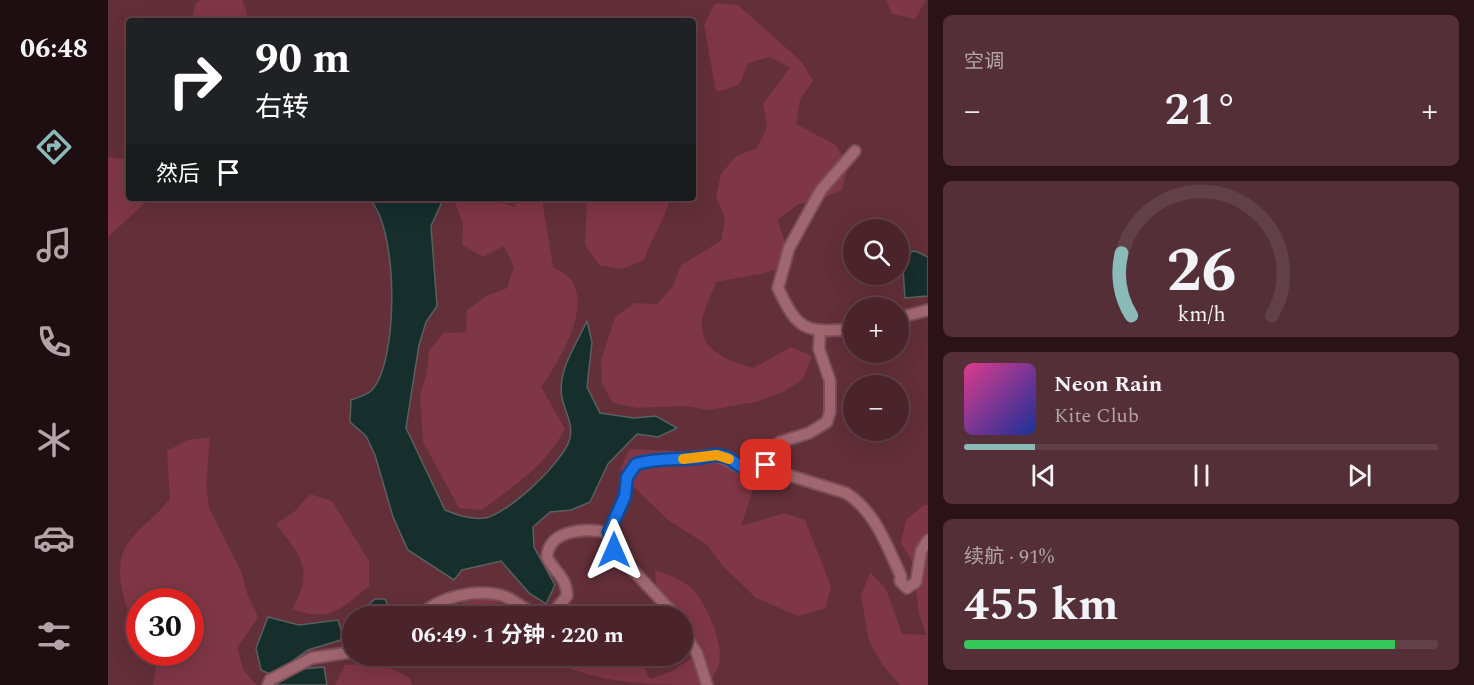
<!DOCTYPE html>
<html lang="zh">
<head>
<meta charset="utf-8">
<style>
	:root { --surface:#4a232b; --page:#542f37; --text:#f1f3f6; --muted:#b2a4a9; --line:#614047; --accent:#8bbbb9 }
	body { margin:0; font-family:Spectral,"Noto Sans SC",serif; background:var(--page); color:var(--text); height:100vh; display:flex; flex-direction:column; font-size:22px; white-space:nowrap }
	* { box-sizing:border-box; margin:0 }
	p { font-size:20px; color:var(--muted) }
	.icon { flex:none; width:33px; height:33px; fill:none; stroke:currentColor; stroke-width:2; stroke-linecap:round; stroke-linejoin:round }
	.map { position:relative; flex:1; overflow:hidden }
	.panel { display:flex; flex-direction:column; gap:15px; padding:15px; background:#291318; width:546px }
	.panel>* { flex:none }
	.guide { position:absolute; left:18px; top:18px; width:570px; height:183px; border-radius:6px; box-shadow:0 6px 24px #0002,0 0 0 2px var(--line); background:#202124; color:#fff; overflow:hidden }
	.buttons { position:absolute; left:735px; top:219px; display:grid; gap:12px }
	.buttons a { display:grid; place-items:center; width:66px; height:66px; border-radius:50%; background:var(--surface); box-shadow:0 6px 24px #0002,0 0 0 2px var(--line); font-size:30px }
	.speed { position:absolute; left:18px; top:588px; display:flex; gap:12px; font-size:30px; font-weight:700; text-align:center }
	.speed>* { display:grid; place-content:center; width:78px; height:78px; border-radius:50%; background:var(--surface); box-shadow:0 6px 24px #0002,0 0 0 2px var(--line); line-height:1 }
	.speed .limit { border:9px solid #d22; background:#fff; color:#111 }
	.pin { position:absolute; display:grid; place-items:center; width:51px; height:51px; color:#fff; margin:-26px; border-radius:12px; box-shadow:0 3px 9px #0006 }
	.me { position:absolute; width:66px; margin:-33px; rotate:0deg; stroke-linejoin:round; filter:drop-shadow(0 0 4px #0008) }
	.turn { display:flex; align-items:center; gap:21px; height:126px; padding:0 30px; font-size:27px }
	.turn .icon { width:78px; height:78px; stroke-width:2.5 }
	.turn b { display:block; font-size:42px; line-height:51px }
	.then { display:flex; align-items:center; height:57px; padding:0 30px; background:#0003; gap:12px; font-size:22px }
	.big { font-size:45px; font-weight:700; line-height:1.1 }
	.panel .card { flex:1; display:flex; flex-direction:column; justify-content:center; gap:9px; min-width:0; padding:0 21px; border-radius:9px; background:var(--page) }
	.panel .dial { align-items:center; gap:0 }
	.dial svg { height:156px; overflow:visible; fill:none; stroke:var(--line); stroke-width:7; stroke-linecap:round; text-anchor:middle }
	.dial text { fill:var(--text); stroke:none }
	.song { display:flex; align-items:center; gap:18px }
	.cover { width:72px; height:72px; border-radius:9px; background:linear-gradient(135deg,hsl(330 70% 55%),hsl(230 70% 35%)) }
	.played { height:6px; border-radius:3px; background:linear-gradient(90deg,var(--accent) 15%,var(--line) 15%) }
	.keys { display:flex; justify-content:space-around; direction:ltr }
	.heat { display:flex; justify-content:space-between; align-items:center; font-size:33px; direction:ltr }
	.charge { height:9px; border-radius:4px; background:linear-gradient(90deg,#34c759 91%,var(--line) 0) }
	.trip { position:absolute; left:234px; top:606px; width:351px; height:60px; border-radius:30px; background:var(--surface); box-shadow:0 6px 24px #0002,0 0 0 2px var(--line); font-weight:700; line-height:60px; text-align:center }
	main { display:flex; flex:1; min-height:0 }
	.dock { display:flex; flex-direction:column; width:108px; justify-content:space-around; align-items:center; background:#1e0e11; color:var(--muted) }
	.dock .icon { width:42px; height:42px }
	.dock .active { color:var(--accent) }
	.dock b { font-size:27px; color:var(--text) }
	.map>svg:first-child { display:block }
	.green { fill:#7f3646 }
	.water { fill:#162e2c; stroke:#596060; stroke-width:1.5 }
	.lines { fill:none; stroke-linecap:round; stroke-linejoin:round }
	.minor-casing { stroke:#7b4e58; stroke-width:14 }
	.minor { stroke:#a16770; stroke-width:10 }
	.route-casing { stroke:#114b97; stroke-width:15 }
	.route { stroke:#1a73e8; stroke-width:10 }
	.slow { stroke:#f59e0b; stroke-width:10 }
</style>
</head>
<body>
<main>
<nav class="dock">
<b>06:48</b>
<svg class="icon active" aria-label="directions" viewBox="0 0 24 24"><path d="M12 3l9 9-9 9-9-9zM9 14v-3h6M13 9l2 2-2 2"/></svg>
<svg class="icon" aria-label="music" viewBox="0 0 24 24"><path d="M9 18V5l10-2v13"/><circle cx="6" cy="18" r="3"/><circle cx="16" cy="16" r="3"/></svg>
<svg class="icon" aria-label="phone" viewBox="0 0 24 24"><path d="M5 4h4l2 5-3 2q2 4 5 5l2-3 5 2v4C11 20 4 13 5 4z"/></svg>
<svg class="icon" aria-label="climate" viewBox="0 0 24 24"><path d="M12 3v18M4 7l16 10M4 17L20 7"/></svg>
<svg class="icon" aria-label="car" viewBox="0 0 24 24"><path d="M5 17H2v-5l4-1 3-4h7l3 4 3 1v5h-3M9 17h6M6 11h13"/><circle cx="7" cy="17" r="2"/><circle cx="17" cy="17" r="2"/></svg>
<svg class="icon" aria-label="filters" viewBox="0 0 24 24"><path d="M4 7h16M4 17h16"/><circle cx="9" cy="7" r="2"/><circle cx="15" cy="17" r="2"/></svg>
</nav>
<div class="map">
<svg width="820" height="685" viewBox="0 0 820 685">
	<rect width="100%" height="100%" fill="#632f39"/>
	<g class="green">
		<path d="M93 0H134L139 14 135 21H83L88 3Z"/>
		<path d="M778 0H818L807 19 784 14Z"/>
		<path d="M607 3 630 5 694 62 705 81 692 99 688 124 728 145 740 166 734 190 713 199 689 205 669 220 677 241 680 265 657 273 608 282C604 294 593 313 594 327 595 353 624 362 645 368L683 347 704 356 695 379 675 392 647 402 601 410 578 406 529 408 505 403 494 384 493 360 507 317 526 303 549 304 565 286 573 265 613 241 617 218 608 196 613 174 628 156 649 148 659 127 655 104 682 68 662 57 640 63 631 85 608 92 596 25Z"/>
		<path d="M0 157 21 159V198H42L0 237Z"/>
		<path d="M345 198H384L386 201 407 207 411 198 434 199 445 267C451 271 460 275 464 281 483 310 450 363 433 387L457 429C438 465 406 486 374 510L351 508 315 442 312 394 319 373 321 350 336 333 358 332 359 310 378 296 399 288 406 267 396 246 375 257 354 245 355 223Z"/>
		<path d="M479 198H562C557 220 543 238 536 260L514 269 491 265 477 245Z"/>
		<path d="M102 437 98 484 101 508 133 571 140 596 150 617 129 648 136 671 149 685H45L50 656 45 653 82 652V602H32L31 640C22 615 3 575 17 548 28 529 49 516 62 499L59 451 80 440Z"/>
		<path d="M522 449 614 453 635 463 648 482 633 526 676 513 697 520 723 586 718 608 690 616 648 598 614 565 599 545 559 519 526 487 512 469Z"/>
		<path d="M202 494 224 501 261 561V586C231 610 223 623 184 609 207 569 193 557 168 524L187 511Z"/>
		<path d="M816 505H820V685H792L774 664 761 641 753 596 762 572 778 589 794 634 818 635 811 613 805 563 793 543 798 520Z"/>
		<path d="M547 570C561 575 579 581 588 593 600 609 616 644 611 664 609 671 604 678 601 685 540 685 489 685 434 656H530L542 679 564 671 584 658 583 636 575 623 574 616H570L549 597Z"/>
		<path d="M379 599 426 616H328L357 602Z"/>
		<path d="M260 664 282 668 302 678 304 685H227L237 665Z"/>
	</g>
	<g class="water">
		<path d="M260 198H332L334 202 323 226 329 306 318 322 311 345 298 428 337 510C350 515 362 520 377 518 400 514 457 461 462 438 465 423 457 412 454 398 449 371 468 345 479 321L484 342 479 387 492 413 526 418 548 416 569 428 550 437 529 434 500 464 482 502 463 510 442 512 425 527 426 547 447 585 438 604 421 593 393 561 354 570 346 580 300 550 285 517 267 455 258 436 242 422 243 400C249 398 259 395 264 390 291 361 291 224 260 198Z"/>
		<path d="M807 251 820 257V296L797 298 794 254Z"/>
		<path d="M267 599H277L280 606 279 616H248Z"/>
		<path d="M160 617 191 625 230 620 236 639 200 650 172 670 162 674 153 670 148 648Z"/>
		<path d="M216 667 219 685H167L194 669Z"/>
	</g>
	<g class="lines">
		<defs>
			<g id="minor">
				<path d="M790 318 820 310"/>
				<path d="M746 329C697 333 690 331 670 288L681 248 713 190 747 151"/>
				<path d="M712 331 711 349 722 381V412L719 422 701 433 672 442 657 455 658 465 667 471 738 493C767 511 779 546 793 576L792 581 799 588 808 582 813 551 820 540"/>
				<path d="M312 616C330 597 367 589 392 595 410 599 424 621 444 614L459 596C459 577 446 572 439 557 441 528 481 528 501 533"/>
				<path d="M568 616 506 550 501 533 517 496 519 477 528 464 555 458 574 459 609 455 639 471 660 467"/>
				<path d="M574 630 589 653 599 685"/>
				<path d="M160 685 162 680 204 658 244 652"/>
			</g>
		</defs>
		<use href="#minor" class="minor-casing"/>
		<use href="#minor" class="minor"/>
	</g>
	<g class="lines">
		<defs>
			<path id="route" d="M506 550 501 532 517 496 519 477 528 464C549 458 567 460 589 458 595 458 602 455 608 455 632 456 629 478 660 467L658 465"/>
		</defs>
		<use href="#route" class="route-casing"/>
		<use href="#route" class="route"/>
		<path class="slow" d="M575 459 609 455 621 459"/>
	</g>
</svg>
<div class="buttons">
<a><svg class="icon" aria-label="search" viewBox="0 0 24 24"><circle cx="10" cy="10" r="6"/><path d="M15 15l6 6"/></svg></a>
<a>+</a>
<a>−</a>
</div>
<div class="speed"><div class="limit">30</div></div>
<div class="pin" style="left:658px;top:465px;background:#d93025"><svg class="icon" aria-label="arrive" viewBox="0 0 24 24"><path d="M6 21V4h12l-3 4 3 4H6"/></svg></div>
<svg class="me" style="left:506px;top:550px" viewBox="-20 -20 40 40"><path d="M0-17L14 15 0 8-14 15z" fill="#1a73e8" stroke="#fff" stroke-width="4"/></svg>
<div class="trip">06:49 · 1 分钟 · 220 m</div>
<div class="guide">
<div class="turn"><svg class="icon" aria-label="right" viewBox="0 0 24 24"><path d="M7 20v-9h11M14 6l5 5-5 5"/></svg><div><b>90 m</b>右转</div></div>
<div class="then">然后<svg class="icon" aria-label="arrive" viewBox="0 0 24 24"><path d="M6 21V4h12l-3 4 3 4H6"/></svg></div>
</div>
</div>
<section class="panel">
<div class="card"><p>空调</p>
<div class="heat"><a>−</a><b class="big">21°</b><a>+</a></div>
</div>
<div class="card dial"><svg viewBox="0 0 100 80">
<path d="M14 69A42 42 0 1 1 86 69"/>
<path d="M14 69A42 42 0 0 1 9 37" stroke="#8bbbb9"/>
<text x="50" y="56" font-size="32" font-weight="700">26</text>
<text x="50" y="72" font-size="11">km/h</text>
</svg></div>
<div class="card">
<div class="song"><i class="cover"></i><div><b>Neon Rain</b><p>Kite Club</p></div></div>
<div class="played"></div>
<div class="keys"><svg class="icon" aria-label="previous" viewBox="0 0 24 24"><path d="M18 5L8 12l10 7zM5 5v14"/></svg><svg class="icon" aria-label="pause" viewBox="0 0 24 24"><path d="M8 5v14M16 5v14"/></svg><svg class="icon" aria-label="next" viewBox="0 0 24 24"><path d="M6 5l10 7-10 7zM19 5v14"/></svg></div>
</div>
<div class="card"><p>续航 · 91%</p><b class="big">455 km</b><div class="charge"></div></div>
</section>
</main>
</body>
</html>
